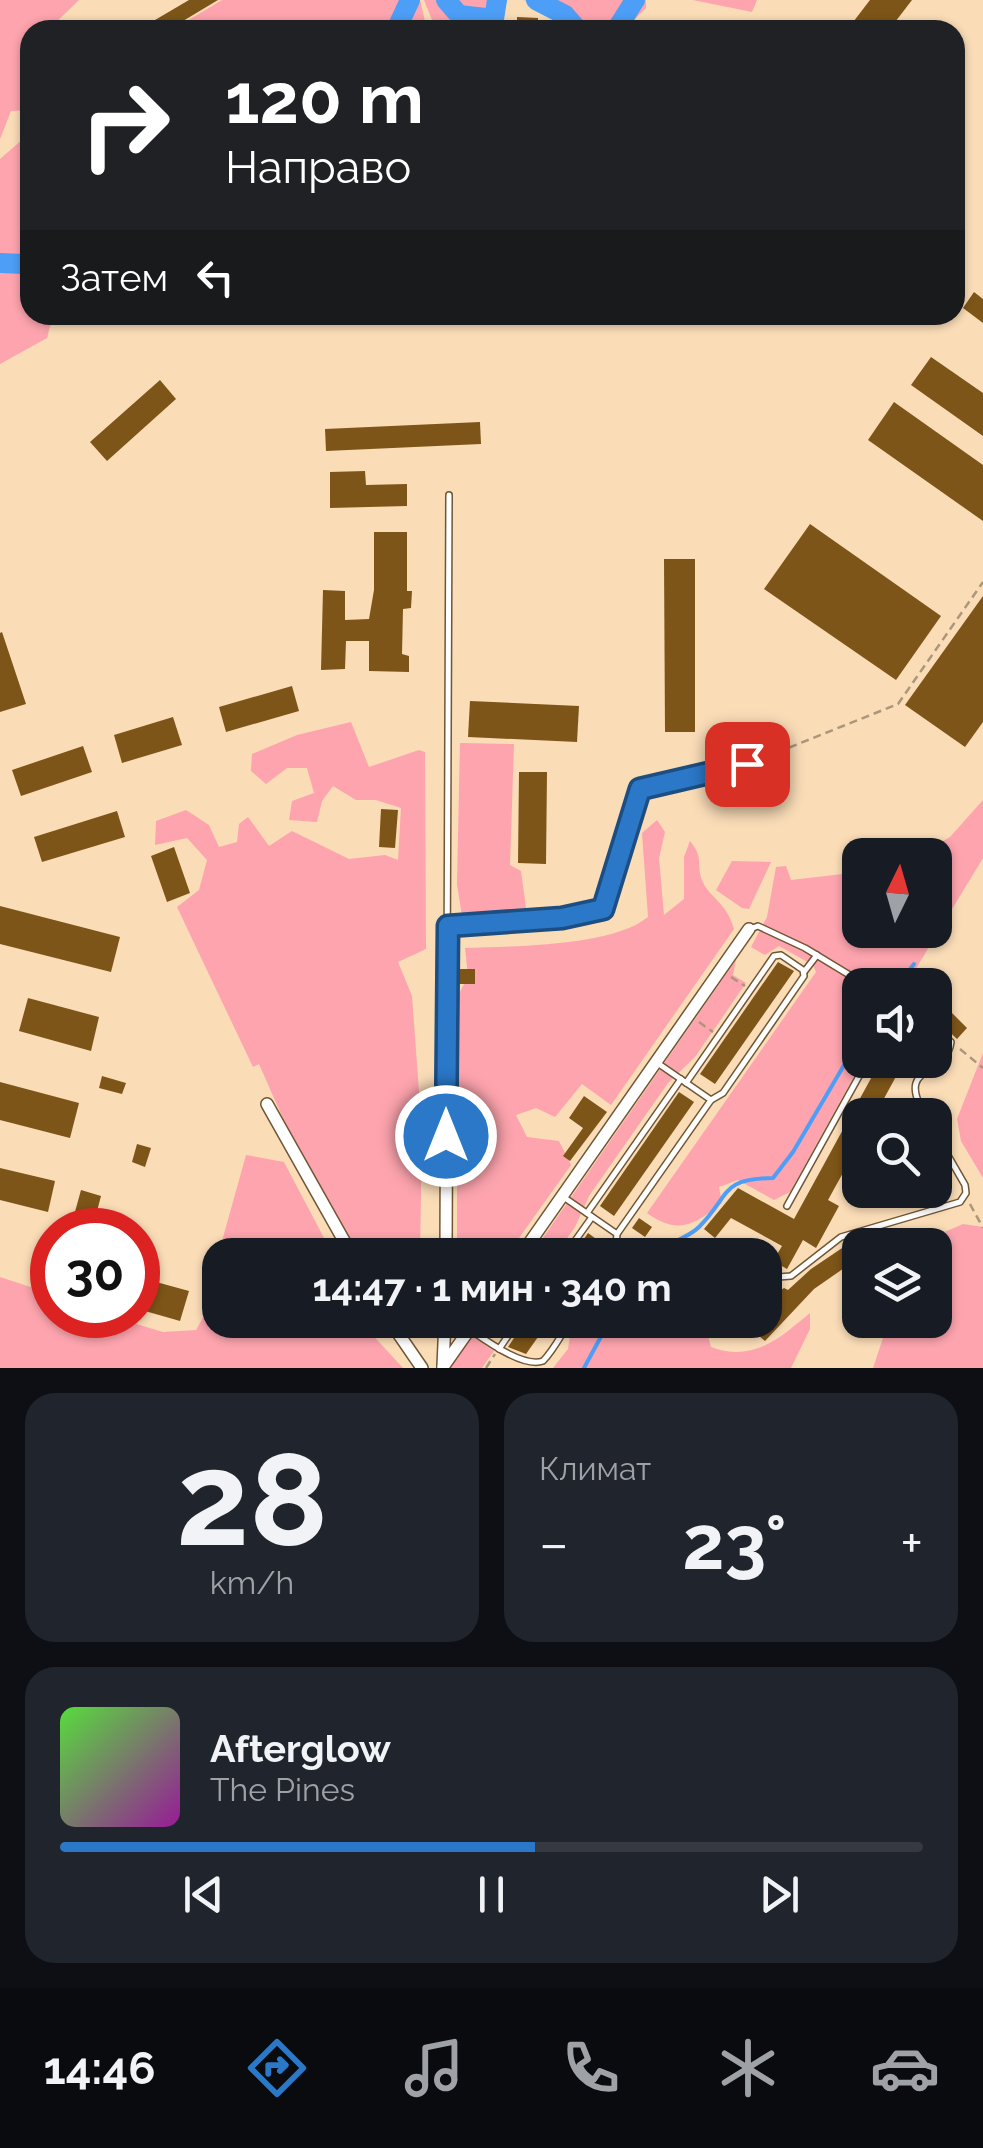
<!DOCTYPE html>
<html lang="ru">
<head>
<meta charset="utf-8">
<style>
	:root { --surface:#171b24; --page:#20242c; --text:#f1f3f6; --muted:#9ea1a6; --line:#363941; --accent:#2b78c8 }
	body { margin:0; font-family:Raleway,sans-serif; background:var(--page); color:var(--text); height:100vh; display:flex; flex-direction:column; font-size:38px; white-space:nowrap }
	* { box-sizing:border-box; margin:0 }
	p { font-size:32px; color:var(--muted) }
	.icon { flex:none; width:55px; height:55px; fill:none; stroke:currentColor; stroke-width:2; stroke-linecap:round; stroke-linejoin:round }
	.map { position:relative; height:1368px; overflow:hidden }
	.side { display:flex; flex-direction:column; gap:25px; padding:25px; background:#0d0f14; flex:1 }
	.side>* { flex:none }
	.guide { position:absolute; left:20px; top:20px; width:945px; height:305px; border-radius:30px; box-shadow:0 2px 8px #0004; background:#202124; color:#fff; overflow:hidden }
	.needle { width:65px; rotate:5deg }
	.tools { position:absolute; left:842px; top:838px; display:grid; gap:20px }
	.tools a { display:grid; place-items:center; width:110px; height:110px; border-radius:20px; background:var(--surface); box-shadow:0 2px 8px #0004; font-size:50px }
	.speed { position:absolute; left:30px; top:1208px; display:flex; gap:20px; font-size:50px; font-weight:700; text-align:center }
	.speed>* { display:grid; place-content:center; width:130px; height:130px; border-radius:50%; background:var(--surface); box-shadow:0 2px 8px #0004; line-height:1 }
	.speed .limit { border:15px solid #d22; background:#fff; color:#111 }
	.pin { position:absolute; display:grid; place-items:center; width:85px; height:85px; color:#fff; margin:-42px; border-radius:20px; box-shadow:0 5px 15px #0006 }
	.me { position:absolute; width:110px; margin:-55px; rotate:0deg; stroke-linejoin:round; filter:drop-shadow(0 0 8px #0008) }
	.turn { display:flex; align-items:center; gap:35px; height:210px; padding:0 40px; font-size:45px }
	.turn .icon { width:130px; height:130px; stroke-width:2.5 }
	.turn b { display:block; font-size:70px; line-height:85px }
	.then { display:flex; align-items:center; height:95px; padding:0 40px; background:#0003; gap:20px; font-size:38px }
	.big { font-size:75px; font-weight:700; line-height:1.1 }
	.side .widget { flex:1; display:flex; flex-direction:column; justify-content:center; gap:15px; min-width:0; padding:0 35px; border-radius:30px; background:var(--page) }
	.side .dial { align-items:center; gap:0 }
	.dial b { font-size:130px; line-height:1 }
	.song { display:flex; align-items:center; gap:30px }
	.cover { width:120px; height:120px; border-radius:15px; background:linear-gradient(135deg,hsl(110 70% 55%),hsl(300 70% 35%)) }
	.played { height:10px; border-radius:5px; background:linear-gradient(90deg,var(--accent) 55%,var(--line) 55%) }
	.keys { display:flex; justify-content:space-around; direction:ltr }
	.heat { display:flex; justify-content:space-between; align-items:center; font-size:55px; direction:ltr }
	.side .tiles { flex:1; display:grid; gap:25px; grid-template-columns:1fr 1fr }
	.widget:last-child { grid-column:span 2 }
	.trip { position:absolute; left:202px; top:1238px; width:580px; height:100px; border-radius:30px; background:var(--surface); box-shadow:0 2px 8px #0004; font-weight:700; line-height:100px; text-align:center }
	.menu { display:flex; height:160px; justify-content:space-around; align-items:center; background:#090b0e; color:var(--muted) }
	.menu .icon { width:70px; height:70px }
	.menu .active { color:var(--accent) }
	.menu b { font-size:45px; color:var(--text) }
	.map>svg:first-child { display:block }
	.green { fill:#fda4ae }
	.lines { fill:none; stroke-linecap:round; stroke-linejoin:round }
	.stream { stroke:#4d9ef6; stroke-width:4 }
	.river { stroke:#4d9ef6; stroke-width:20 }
	.building { fill:#7d5518 }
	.lane-casing { stroke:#705635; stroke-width:8 }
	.street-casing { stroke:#705635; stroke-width:14 }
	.path { stroke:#ad967a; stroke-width:2.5; stroke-dasharray:8 5; stroke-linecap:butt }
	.lane { stroke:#fff; stroke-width:5 }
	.street { stroke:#fff; stroke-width:11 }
	.route-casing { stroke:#1c4e82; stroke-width:25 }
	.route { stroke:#2b78c8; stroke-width:18 }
</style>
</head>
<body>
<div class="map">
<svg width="983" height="1368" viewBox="0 0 983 1368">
	<rect width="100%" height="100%" fill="#fadcb7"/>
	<g class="green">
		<path d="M0 0H79L48 30H30V110L11 111 0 139Z"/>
		<path d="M222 0H420L427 30H172Z"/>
		<path d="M424 0H500L499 13 506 30H436Z"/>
		<path d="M524 0H646V8L624 30H572Z"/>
		<path d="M693 0H757L752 12Z"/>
		<path d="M30 137V261L26 273 30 280V315H53L47 338 0 364V159L23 139Z"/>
		<path d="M351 722 369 767 419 750 425 752 426 949 398 962 412 996 422 1133 420 1255H358L292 1139 259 1064 253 1067 177 907 199 890 207 860 187 838 155 845 156 821 186 810 209 825 219 847 237 842 239 824 248 817 269 846 292 831 349 859 385 855 398 860 401 808 376 800H356L333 786 322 801 317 822 289 820 292 801 314 793 307 768H287L266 784 251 771 252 754 297 735Z"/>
		<path d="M460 743 514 744 510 865 521 871 527 915 462 916 457 884Z"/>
		<path d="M983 800V858L909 980 903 985H860V1060H863L790 1192 774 1200 738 1180 719 1187 722 1203C695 1224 679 1236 647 1213L816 972 813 965 779 946 765 955 751 947 767 917 776 867 786 866 791 880 860 872V930H935V855H919L950 837Z"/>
		<path d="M657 820 665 832 659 858 664 915 684 899V857L690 841C704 858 696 863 702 880 709 898 726 901 734 929L611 1105 582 1084 555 1117 536 1108 516 1115 527 1137 559 1141 571 1165 507 1255H457V998L468 976 465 948C512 946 611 947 648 917L642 833Z"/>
		<path d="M732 861 771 862 749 909 742 908 716 890Z"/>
		<path d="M736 960 733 975 746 983 695 1057 668 1083 589 1196 575 1227 555 1255H531Z"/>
		<path d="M983 1053V1178L961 1141 957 1119Z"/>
		<path d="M246 1155 284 1162 333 1255H220V1320H363L368 1330 403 1368H0V1277L52 1294V1315H106L163 1332 196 1330 209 1307 217 1259Z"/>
		<path d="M963 1224 983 1227V1368H873L889 1320H935V1245H931L935 1236Z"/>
		<path d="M810 1313V1329L791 1368H553L568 1349 571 1328 577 1320H704L711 1347C753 1363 780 1338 810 1313Z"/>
		<path d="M471 1335 494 1351 482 1368H450Z"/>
	</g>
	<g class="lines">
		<g class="stream">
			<path d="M898 985 914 964"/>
			<path d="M651 1255C665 1243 686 1240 699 1227 731 1195 719 1179 773 1178L793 1152 860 1038"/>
			<path d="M584 1368 610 1320"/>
		</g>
		<g class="river">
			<path d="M446 0 459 15 494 19 497 0"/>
			<path d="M536 0 565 15 578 30"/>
			<path d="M396 30 410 0"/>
			<path d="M616 30 635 0"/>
			<path d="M0 263 24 264 30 260"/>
		</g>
	</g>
	<g class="building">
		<path d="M189 0H218L168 30H138Z"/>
		<path d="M870 0H912L889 30H847Z"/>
		<path d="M517 17 538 18V30H517Z"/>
		<path d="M974 292 983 299V323L963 308Z"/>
		<path d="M931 357 983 393V436L911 385Z"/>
		<path d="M160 380 176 399 107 461 90 442Z"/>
		<path d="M894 402 983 465V521L868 440Z"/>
		<path d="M480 422 481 444 326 451 325 429Z"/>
		<path d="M365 471 366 485 407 484V506L330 508V472Z"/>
		<path d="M810 524 941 616 896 680 764 589Z"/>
		<path d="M374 532H407V591H412L411 608 403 609 402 654 409 656V672L369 671V641H346L345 669 321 670 323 590 345 591V620L369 619 374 590Z"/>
		<path d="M664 559H695V732H665Z"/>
		<path d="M983 596V722L965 747 905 705Z"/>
		<path d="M2 632 26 704 0 712V633Z"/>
		<path d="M292 686 299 711 226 732 219 707Z"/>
		<path d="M470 701 579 706 577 742 468 737Z"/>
		<path d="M173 717 182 745 122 763 114 735Z"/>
		<path d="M83 746 92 772 21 796 12 770Z"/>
		<path d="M519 772H547L546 864 518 863Z"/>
		<path d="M381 809 398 810 395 848 379 847Z"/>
		<path d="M117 811 125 837 42 862 34 837Z"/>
		<path d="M174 847 190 893 167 902 151 856Z"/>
		<path d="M0 906 120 937 111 972 0 944Z"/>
		<path d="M778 962 794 971 715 1084 700 1074Z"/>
		<path d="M453 969H475V984H456Z"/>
		<path d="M935 996 967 1028 957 1039 935 1018Z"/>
		<path d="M28 998 99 1017 91 1051 19 1031Z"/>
		<path d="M881 1060H905L875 1115H860V1142L828 1200 839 1206 816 1248 803 1240 787 1269 773 1261 782 1246 731 1218 715 1238 704 1229 738 1188 794 1219Z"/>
		<path d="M102 1076 126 1083 122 1094 99 1088Z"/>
		<path d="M0 1082 79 1103 70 1138 0 1120Z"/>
		<path d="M679 1092 694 1102 614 1216 600 1206Z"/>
		<path d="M584 1096 607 1112 570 1161 563 1156 583 1128 569 1118Z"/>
		<path d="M137 1144 151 1148 145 1167 132 1162Z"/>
		<path d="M0 1168 55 1181 48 1212 0 1200Z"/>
		<path d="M81 1190 101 1196 92 1230H70Z"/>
		<path d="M869 1190H885L875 1207 863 1200Z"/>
		<path d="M639 1218 652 1227 645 1237 632 1228Z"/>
		<path d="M588 1233 603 1244 596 1255H573Z"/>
		<path d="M854 1240 860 1247V1257L814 1289 765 1341 751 1329 760 1320H765V1314L778 1301 765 1292V1276L778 1284 772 1296 784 1288 788 1290 811 1269Z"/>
		<path d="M138 1277 189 1291 180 1321 138 1309Z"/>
		<path d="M526 1320H550L526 1354 508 1347Z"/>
	</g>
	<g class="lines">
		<defs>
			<g id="lane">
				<path d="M447 926 562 918 603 909 640 789 747 764"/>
				<path d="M750 929 758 926 805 948 866 985"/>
				<path d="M804 972 817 955"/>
				<path d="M447 974 449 495"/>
				<path d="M656 1062 711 1100"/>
				<path d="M925 1115C894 1062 946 1080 951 1042L935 1028"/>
				<path d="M562 1196 617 1234"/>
				<path d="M787 1206 868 1060"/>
				<path d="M587 1213 681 1079"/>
				<path d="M724 1243 743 1255"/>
				<path d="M565 1255 592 1217"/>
				<path d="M615 1255 617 1234 711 1100 723 1093 804 976 803 970 781 955 774 956 686 1083"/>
				<path d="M765 1269 778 1277 791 1276 841 1237 960 1202 966 1193 965 1185 935 1133"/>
				<path d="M472 1331C488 1342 524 1368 543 1361 554 1350 562 1333 571 1320"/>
				<path d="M499 1349 519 1320"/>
			</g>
			<g id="street">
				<path d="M267 1104 352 1255"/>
				<path d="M446 1255 447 977"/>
				<path d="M521 1255 749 929"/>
				<path d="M389 1320 422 1368"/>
				<path d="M443 1366 445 1320"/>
				<path d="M443 1367 476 1320"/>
			</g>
		</defs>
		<use href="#lane" class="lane-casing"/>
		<use href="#street" class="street-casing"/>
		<g class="path">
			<path d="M753 762 898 704 983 582"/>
			<path d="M731 977 745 986"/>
			<path d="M699 1022 713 1032"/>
			<path d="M960 1049 983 1068"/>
			<path d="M970 1204 983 1228"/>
			<path d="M486 1368 495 1354"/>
		</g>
		<use href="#lane" class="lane"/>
		<use href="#street" class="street"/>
	</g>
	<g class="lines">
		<defs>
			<path id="route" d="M446 1136 448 926 562 918 603 909 640 789 747 764"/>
		</defs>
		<use href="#route" class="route-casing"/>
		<use href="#route" class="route"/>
	</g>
</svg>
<div class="tools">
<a><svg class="needle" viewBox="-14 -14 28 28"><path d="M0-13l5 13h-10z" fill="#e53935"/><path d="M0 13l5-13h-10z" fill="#9ea1a6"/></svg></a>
<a><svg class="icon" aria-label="sound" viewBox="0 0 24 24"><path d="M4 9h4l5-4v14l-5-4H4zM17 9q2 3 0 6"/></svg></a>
<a><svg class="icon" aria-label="search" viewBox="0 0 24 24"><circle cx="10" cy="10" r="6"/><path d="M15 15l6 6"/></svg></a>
<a><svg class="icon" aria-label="layers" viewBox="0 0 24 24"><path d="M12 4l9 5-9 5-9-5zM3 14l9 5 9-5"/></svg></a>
</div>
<div class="speed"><div class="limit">30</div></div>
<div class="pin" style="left:747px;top:764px;background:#d93025"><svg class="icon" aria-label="arrive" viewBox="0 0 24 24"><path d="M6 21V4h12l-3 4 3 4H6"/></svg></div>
<svg class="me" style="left:446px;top:1136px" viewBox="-20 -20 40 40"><circle r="17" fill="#2b78c8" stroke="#fff" stroke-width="3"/><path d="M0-11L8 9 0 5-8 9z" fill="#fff"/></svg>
<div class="trip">14:47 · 1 мин · 340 m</div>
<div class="guide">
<div class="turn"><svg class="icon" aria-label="right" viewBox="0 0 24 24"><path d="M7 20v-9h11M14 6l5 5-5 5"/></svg><div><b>120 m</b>Направо</div></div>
<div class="then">Затем<svg class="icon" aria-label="left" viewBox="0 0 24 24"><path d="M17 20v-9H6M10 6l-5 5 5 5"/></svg></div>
</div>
</div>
<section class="side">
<div class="tiles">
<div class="widget dial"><b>28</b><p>km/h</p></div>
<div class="widget"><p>Климат</p>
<div class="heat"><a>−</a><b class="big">23°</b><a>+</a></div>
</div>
<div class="widget">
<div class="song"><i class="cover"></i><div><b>Afterglow</b><p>The Pines</p></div></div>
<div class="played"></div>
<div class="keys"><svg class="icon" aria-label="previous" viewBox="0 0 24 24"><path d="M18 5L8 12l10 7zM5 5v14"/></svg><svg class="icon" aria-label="pause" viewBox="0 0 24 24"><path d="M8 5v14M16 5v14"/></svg><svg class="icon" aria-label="next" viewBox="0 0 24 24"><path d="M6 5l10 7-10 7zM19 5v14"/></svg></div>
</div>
</div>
</section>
<nav class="menu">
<b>14:46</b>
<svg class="icon active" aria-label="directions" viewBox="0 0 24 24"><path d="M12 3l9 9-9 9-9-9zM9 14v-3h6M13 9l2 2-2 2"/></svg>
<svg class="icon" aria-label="music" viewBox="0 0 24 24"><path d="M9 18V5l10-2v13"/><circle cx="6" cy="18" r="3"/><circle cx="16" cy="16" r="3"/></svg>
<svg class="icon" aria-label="phone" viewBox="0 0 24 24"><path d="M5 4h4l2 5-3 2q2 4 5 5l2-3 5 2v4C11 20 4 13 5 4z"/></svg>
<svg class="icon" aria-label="climate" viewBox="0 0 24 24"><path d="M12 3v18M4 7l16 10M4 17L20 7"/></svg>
<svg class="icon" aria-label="car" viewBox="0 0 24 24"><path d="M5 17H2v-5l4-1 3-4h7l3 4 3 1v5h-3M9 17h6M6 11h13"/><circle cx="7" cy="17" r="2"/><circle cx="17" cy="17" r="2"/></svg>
</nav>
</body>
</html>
